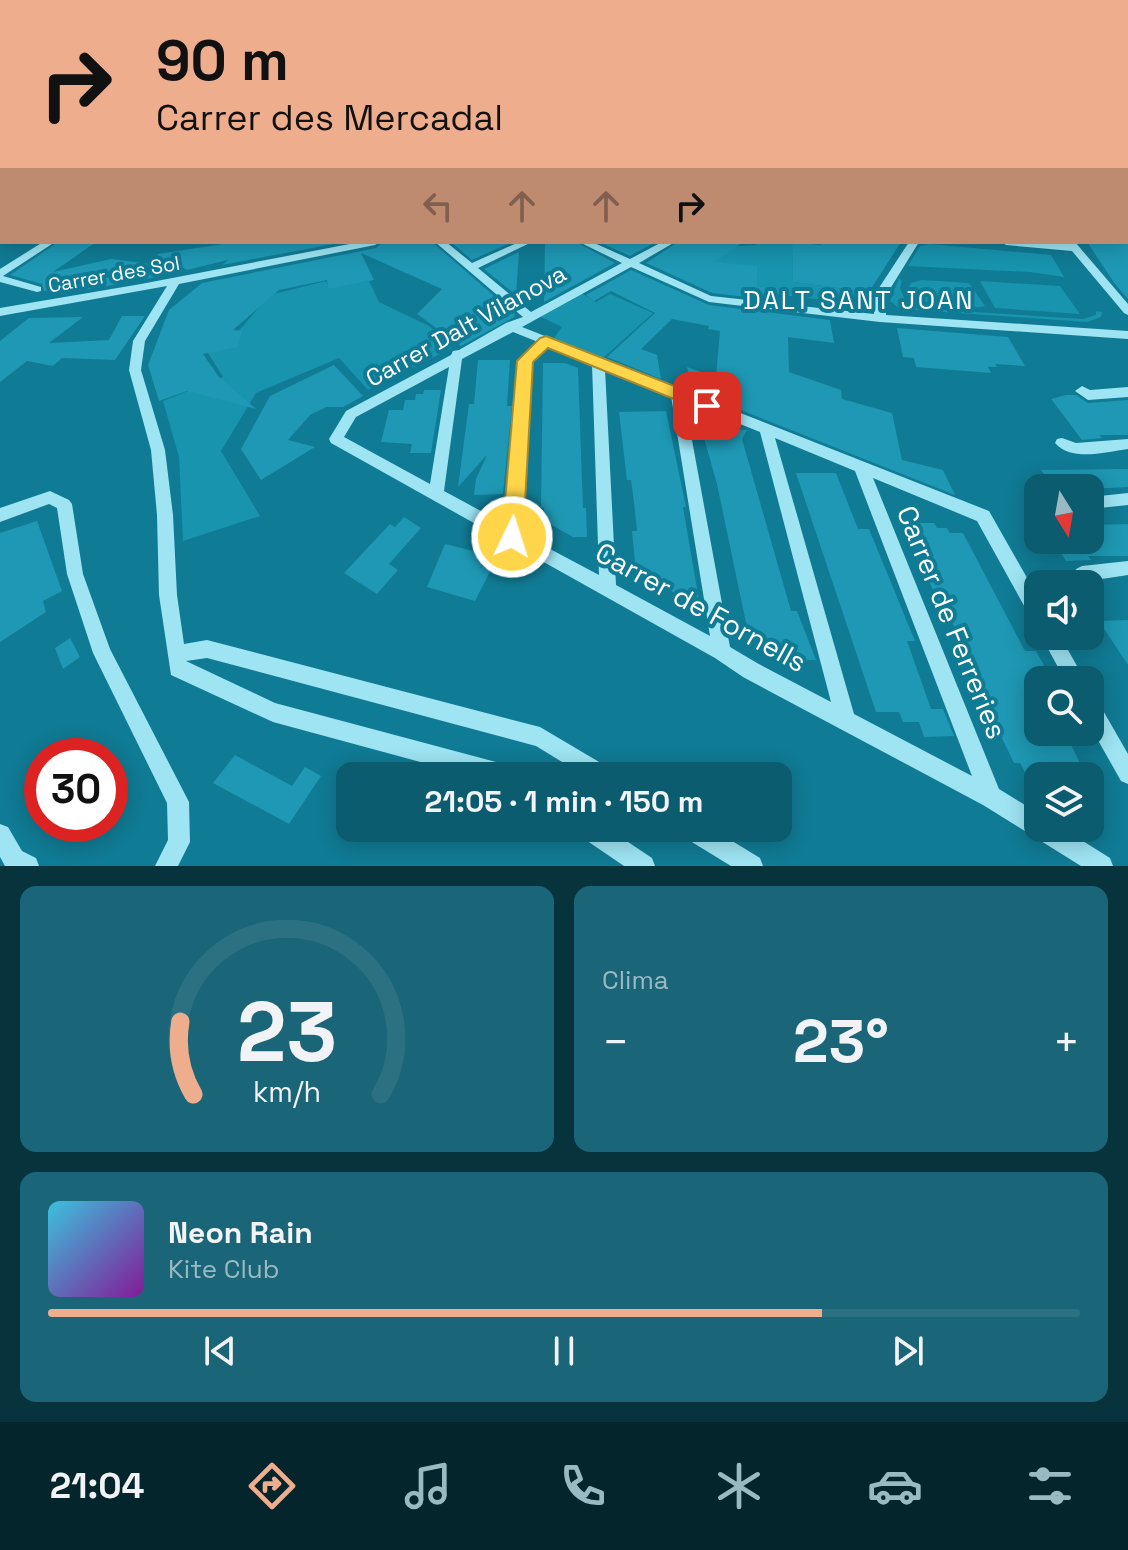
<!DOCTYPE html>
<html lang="es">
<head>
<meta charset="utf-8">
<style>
	:root { --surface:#0c5c6f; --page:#1a6577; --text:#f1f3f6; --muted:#9abac3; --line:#2c7182; --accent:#eead8d }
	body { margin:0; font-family:"Space Grotesk",sans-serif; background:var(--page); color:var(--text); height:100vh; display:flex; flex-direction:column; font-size:30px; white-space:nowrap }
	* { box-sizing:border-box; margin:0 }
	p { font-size:26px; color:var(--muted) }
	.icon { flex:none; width:44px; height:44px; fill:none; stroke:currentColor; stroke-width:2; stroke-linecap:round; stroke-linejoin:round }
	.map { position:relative; height:866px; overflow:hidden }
	.sheet { display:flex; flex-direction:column; gap:20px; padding:20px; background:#07333d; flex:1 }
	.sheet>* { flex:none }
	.hud { position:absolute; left:0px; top:0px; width:1128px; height:244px; box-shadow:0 4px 20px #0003; background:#eead8d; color:#111; overflow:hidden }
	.needle { width:52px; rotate:169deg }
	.controls { position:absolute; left:1024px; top:474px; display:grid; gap:16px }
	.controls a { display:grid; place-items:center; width:80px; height:80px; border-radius:16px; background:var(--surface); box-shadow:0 4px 20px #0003; font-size:40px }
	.speed { position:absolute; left:24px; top:738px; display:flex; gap:16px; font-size:40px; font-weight:700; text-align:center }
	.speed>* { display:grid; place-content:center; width:104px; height:104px; border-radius:50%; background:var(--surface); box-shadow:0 4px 20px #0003; line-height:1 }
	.speed .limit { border:12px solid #d22; background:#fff; color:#111 }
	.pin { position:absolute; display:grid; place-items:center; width:68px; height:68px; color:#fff; margin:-34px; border-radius:16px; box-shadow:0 4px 12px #0006 }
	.me { position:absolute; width:88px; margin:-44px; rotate:4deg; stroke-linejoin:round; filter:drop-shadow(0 0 6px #0008) }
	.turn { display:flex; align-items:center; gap:28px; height:168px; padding:0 24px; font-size:36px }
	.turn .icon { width:104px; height:104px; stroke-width:2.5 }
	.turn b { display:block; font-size:56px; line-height:68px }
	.lanes { display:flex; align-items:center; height:76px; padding:0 24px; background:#0003; justify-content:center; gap:40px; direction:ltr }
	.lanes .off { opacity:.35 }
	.big { font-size:60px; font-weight:700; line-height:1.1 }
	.sheet .tile { flex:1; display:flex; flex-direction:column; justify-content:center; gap:12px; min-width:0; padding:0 28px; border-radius:16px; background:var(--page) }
	.sheet .dial { align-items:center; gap:0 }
	.dial svg { height:208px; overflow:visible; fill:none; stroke:var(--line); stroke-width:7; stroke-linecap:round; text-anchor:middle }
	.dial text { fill:var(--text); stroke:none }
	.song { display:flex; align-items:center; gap:24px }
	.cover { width:96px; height:96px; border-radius:12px; background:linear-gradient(135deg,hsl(190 70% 55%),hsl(290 70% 35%)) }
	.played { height:8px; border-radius:4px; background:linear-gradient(90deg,var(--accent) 75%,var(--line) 75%) }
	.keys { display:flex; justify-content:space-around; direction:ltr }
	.heat { display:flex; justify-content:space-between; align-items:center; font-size:44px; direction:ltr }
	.sheet .tiles { flex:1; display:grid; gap:20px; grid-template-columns:1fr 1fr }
	.tile:last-child { grid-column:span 2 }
	.trip { position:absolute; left:336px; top:762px; width:456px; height:80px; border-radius:16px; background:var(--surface); box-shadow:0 4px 20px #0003; font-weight:700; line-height:80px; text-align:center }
	.tabs { display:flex; height:128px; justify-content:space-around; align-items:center; background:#05252c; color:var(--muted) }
	.tabs .icon { width:56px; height:56px }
	.tabs .active { color:var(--accent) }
	.tabs b { font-size:36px; color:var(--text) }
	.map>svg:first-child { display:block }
	.green { fill:#1894af }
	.building { fill:#1e98b4 }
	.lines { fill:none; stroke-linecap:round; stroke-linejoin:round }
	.minor { fill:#9ee4f3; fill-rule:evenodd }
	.route { fill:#ffd54a; stroke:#a68a30; stroke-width:2 }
	.labels { text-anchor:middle; stroke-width:8; stroke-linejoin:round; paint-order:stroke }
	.far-street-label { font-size:20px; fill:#fff; stroke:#107b94 }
	.street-label { font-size:24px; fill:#fff; stroke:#107b94 }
	.neighbourhood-label { font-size:26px; letter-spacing:2px; fill:#fff; stroke:#107b94 }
	.near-street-label { font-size:28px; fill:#fff; stroke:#107b94 }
</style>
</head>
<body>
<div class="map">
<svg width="1128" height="866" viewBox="0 0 1128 866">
	<rect width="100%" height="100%" fill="#107b94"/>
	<g class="green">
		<path d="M721 242 736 246 756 245 757 242H792L793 282 854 290 856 299 841 302 764 293V287L757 286 756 266 706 269Z"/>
		<path d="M929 244 1051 255 1064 277 1030 272 908 266 920 246Z"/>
		<path d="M899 278 902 281 900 288 904 298 927 309 1083 319 1096 315V311L1102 312 1101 317 1087 322 900 309 890 301Z"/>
		<path d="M922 280 969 283 985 306C964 311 921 308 908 289L911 283Z"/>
		<path d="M326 281 329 288 369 281 379 302 429 326 452 348 368 390 339 358 256 393 221 451 260 516 183 541 179 457 163 401 223 377 192 327 235 335 270 295Z"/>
		<path d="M980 281 1060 286 1080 314 995 308Z"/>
		<path d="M581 293 596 302 610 294 653 313 603 358 554 338 562 327 537 315Z"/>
	</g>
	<g class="building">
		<path d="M58 242H96L53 272 111 259 151 264 126 283 60 294 69 287 44 291 42 284 10 275Z"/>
		<path d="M236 242H344L222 265 228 260 187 270 182 267 179 271 143 280 158 254Z"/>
		<path d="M383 242H432L515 314 514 317 461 346 417 314 442 289 361 253 374 280 328 289 327 280 279 290 233 330 242 331 238 347 203 354 219 377 256 409 187 391 159 401 148 365 169 310 202 283 376 248Z"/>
		<path d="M451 242H512L472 260Z"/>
		<path d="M545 242H576L615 263 544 302Z"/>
		<path d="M599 242H656L630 256Z"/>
		<path d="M678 242H743L714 262 757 266V286L764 287V299L712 293 646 263Z"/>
		<path d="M792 242 821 245V242H901L869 292 793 282Z"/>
		<path d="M1087 242H1128V299L1115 284Z"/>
		<path d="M519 252 516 295 484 269Z"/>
		<path d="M631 270 709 305 830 320 834 343 788 337 789 372 841 390 842 399 892 413 902 460 943 470 955 495 693 391 687 367 716 377 720 331 708 329 709 326 672 319 641 349 657 355 661 379 607 357 655 313 611 291 594 301 586 295Z"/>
		<path d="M122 316H145L115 360 62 358 53 366 27 361 0 382V341L29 318 83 317 49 343 109 340Z"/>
		<path d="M897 328 1008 337 1025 366 995 364 997 367H988L991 373 916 367 914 358 903 357Z"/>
		<path d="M478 360H510L507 406H512L503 494 474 495 476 479 487 455 458 487 469 404H474Z"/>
		<path d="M543 363H565L578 368 583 508H586L587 537H573L544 521V508H541Z"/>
		<path d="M334 365 363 396 343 407H326L310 415 288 440 315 447 261 480 241 449 270 396Z"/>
		<path d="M424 390H441L431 453H410L412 444 381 442 389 410H403L405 400H415L416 394H423Z"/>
		<path d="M1066 395H1076L1088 403 1128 400V435H1099L1102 438 1082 440 1051 399Z"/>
		<path d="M666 411 686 507H683L700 606 636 573 632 531H637L634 502 631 480H627L619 412Z"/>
		<path d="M701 428 747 430 742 439 791 611H797L816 660 781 661 776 641 750 642 717 484Z"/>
		<path d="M1128 469V487L1109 488H1054L1041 470Z"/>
		<path d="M796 473H836L858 529H869L915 641H907L931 709H943L954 736 924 737 919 722H903L899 712H876Z"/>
		<path d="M404 517 421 528 389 564 398 570 377 594 344 573 390 524 395 527Z"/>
		<path d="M37 521 62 591 43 601 46 612 0 642V533Z"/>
		<path d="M903 523H934L937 528H947L950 533H963L1025 651H1036L1052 680H1038V732H1065L1086 776H1027L1020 763H1014L974 680H978L961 641 946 610H942Z"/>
		<path d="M1128 524V556H1088L1091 560 1066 561 1053 540H1090V525Z"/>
		<path d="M445 544 485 554 483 559 495 562 475 601 427 587Z"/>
		<path d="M1128 620V665L1099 621Z"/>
		<path d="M70 638 80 657 63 669 55 648Z"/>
		<path d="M235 755 292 786 305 767 321 776 289 824 213 783Z"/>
	</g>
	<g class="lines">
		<g class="minor">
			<rect x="1126" y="99" width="2" height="5"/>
			<rect x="0" y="103" width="2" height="4"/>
			<rect x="1126" y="152" width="2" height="6"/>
			<rect x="0" y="164" width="2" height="6"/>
			<path d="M43 242H55L3 276 41 287V291L37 292 0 282V269Z"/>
			<path d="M360 242H380L375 245 179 284 145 341 141 370 165 450 173 515 177 595 184 644 207 640 540 727 611 769 614 776H585L536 746 207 658 186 661 275 703 511 766 518 769 521 776H472L273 722 171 675 159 595 157 515 151 450 129 370 133 341 167 286 0 316V308L141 284Z"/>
			<path d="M435 242H446L472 263 519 242H532L478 268 531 312 622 263 579 242H592L630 259 662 242H675L639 263 711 296 874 314 873 297 909 242H919L885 297 886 315 1128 331V339L880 322 709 302 631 267 522 327 989 511 1038 597V622L1032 620 977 521 873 478 999 789 1038 813V828H1062L1110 858 1113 866H1081L983 805 743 677 715 658 331 443 329 439 346 411 451 355 453 351 459 350 506 323 523 317ZM513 332 538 342 519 361 505 524 444 491 462 359ZM548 346 592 364 599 575 520 533 531 362ZM449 367 430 484 344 437 356 417ZM605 369 671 396 710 636 616 585ZM685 402 760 432 831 702 757 663 730 647ZM775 438 855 471 972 776 854 714Z"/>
			<path d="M1001 242 1067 244 1065 242H1075L1128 304V315L1124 313 1072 251 1006 245Z"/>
			<path d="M1082 386 1090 390 1128 387V397L1088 400 1075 391Z"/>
			<path d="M1062 438 1076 443 1128 439V449C1105 452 1072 462 1055 443L1057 439Z"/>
			<path d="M50 491 69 500 72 504 83 574 110 649 189 802 190 842 178 866H155L168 840 167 803 93 653 67 574 57 508 49 504 0 522V508Z"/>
			<path d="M1036 493H1038V507L1033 505 1028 499 1031 495Z"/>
			<path d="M1128 493V505L1090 509V497Z"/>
			<path d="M1128 561V575L1082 582 1076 579 1074 574 1076 569 1082 566Z"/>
			<path d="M1041 636H1060L1085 680H1065Z"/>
			<path d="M1090 697 1097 700 1128 754V784L1121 781 1090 726Z"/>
			<path d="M0 824 8 827 22 851 36 858 39 866H5L0 857Z"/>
			<path d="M577 828H607L652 858 655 866H624L580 836Z"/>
			<path d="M679 828H711L760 858 763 866H731L682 836Z"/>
		</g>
	</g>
	<linearGradient id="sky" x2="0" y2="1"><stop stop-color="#094451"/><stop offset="0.44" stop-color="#31829f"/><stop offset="1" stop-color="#31829f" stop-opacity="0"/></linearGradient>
	<rect width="1128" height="215" fill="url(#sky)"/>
	<path class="route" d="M546 336 713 401 716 406 707 412 701 410 548 348 533 362 523 537 520 544 512 546 505 544 502 537 517 361 540 338Z"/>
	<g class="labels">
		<g class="far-street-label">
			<text transform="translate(114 274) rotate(-10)" y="7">Carrer des Sol</text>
		</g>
		<g class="street-label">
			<text transform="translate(466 326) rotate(-29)" y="8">Carrer Dalt Vilanova</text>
		</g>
		<g class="neighbourhood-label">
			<text x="859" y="309">DALT SANT JOAN</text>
		</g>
		<g class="near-street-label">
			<text transform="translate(701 607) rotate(29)" y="10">Carrer de Fornells</text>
			<text transform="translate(952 622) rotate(68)" y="10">Carrer de Ferreries</text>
		</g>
	</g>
</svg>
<div class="controls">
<a><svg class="needle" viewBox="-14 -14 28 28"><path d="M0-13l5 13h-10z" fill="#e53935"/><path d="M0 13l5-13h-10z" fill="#9abac3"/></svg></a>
<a><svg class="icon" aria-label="sound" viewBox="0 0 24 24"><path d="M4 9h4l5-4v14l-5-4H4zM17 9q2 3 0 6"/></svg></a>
<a><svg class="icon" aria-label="search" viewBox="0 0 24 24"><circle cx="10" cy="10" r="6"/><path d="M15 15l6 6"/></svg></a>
<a><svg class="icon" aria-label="layers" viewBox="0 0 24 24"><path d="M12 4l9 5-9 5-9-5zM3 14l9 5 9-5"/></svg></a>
</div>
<div class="speed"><div class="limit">30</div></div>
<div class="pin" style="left:707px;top:406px;background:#d93025"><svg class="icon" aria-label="arrive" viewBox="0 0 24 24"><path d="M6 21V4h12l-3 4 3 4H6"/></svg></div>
<svg class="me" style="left:512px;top:537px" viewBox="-20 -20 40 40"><circle r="17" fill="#ffd54a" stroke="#fff" stroke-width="3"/><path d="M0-11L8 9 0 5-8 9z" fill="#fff"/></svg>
<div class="trip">21:05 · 1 min · 150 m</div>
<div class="hud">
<div class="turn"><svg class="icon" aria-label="right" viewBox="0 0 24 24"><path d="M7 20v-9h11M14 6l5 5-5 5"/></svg><div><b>90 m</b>Carrer des Mercadal</div></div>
<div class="lanes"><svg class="icon off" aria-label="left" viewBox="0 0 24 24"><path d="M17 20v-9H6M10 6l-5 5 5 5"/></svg><svg class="icon off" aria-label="ahead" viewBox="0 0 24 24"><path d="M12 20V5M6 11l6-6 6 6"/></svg><svg class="icon off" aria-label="ahead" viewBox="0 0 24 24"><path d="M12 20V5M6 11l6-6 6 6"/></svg><svg class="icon" aria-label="right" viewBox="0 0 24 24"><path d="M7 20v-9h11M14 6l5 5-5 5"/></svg></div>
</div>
</div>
<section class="sheet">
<div class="tiles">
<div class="tile dial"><svg viewBox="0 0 100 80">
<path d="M14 69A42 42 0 1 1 86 69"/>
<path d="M14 69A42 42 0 0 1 9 41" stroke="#eead8d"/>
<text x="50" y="56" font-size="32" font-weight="700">23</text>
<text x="50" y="72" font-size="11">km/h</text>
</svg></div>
<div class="tile"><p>Clima</p>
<div class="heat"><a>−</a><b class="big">23°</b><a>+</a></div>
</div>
<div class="tile">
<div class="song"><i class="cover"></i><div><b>Neon Rain</b><p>Kite Club</p></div></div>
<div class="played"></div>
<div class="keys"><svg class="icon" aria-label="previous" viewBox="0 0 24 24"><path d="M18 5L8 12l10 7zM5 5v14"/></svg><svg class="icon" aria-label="pause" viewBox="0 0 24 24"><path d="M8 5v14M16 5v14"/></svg><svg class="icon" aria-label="next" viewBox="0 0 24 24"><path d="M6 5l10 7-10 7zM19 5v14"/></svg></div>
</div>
</div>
</section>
<nav class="tabs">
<b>21:04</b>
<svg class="icon active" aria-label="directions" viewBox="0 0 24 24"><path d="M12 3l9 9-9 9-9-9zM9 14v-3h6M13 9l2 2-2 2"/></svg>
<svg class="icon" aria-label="music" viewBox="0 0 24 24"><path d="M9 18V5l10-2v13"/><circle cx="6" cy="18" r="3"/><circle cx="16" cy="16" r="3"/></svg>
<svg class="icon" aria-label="phone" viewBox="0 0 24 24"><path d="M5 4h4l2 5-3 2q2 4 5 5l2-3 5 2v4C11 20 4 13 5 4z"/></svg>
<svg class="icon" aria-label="climate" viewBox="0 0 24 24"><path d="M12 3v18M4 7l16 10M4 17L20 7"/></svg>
<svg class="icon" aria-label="car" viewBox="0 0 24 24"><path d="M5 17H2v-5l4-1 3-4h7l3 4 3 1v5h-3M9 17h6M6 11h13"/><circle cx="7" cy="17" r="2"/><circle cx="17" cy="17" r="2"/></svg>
<svg class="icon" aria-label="filters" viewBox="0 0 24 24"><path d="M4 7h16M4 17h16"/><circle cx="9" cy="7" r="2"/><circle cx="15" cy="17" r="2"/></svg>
</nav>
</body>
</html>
